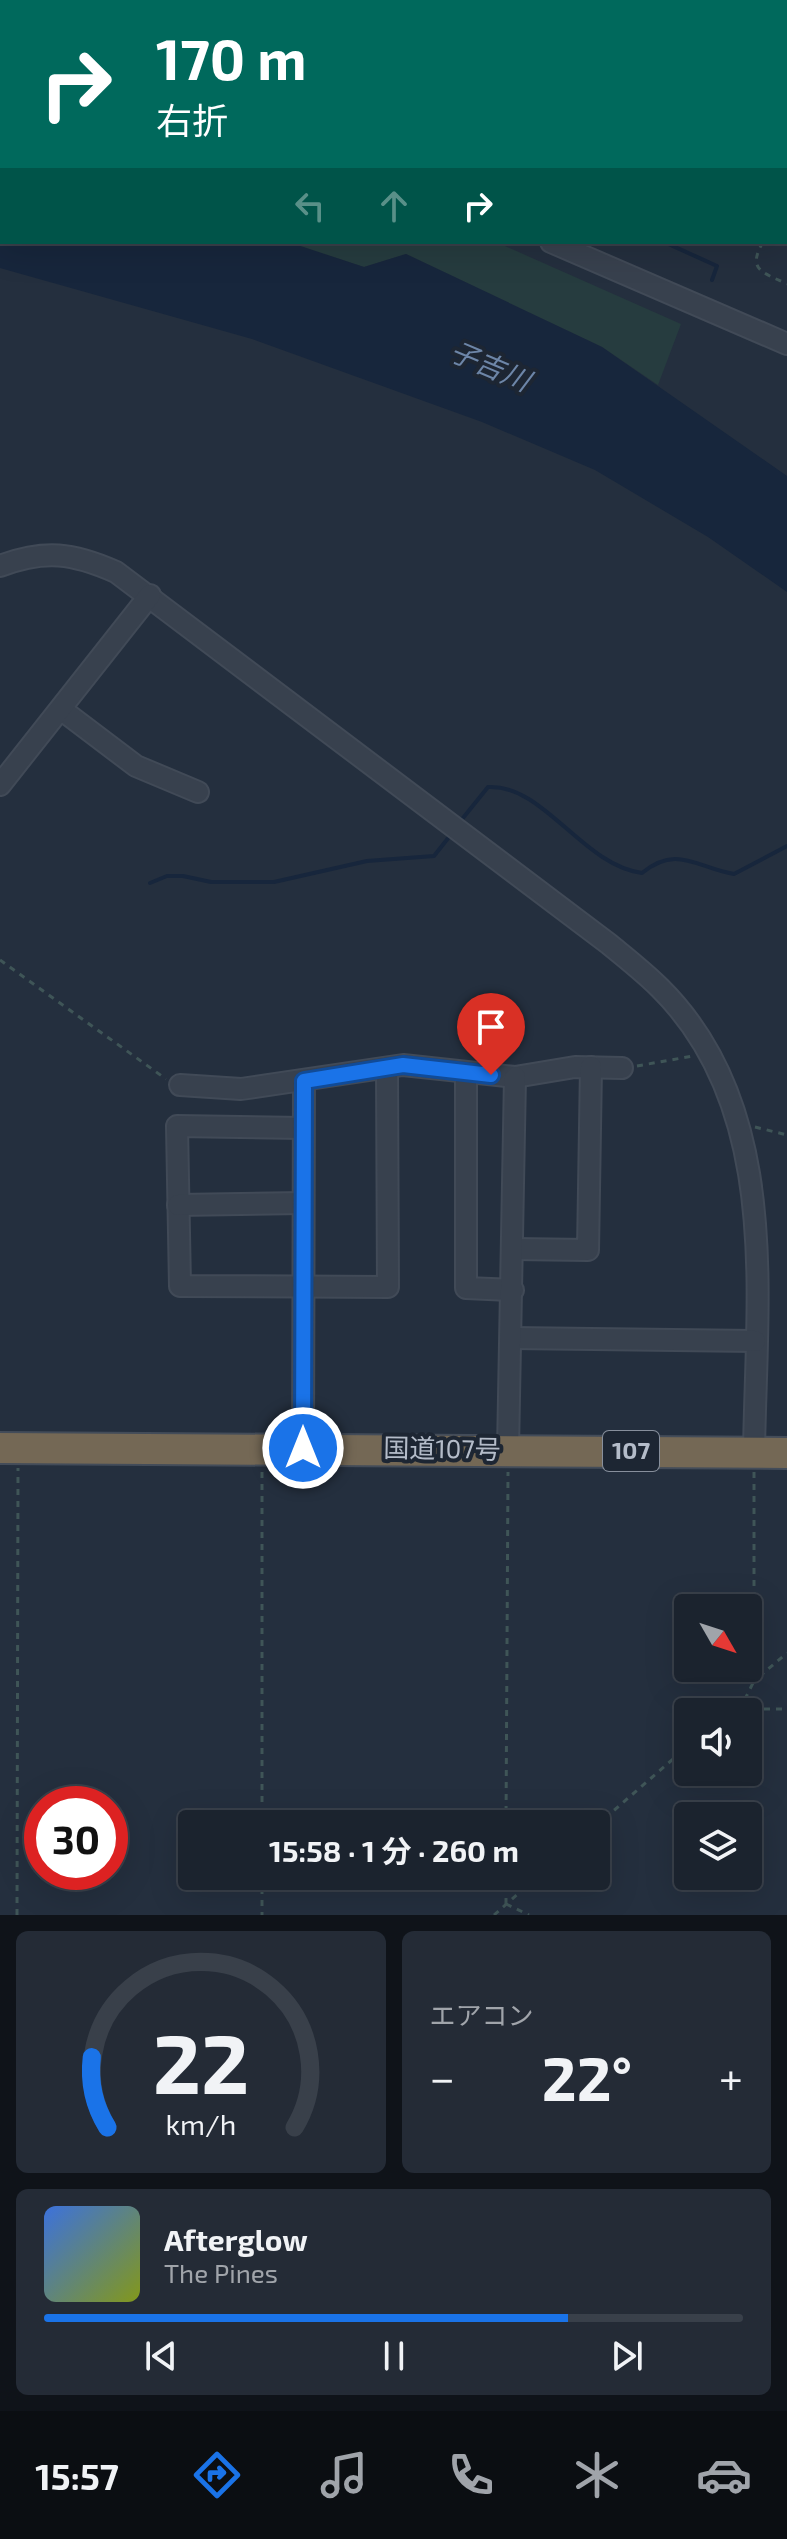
<!DOCTYPE html>
<html lang="ja">
<head>
<meta charset="utf-8">
<style>
	:root { --surface:#1b232e; --page:#242b36; --text:#f1f3f6; --muted:#a0a4aa; --line:#39404a; --accent:#1a73e8 }
	body { margin:0; font-family:"Exo 2","Noto Sans JP",sans-serif; background:var(--page); color:var(--text); height:100vh; display:flex; flex-direction:column; font-size:30px; white-space:nowrap }
	* { box-sizing:border-box; margin:0 }
	p { font-size:26px; color:var(--muted) }
	.icon { flex:none; width:44px; height:44px; fill:none; stroke:currentColor; stroke-width:2; stroke-linecap:round; stroke-linejoin:round }
	.map { position:relative; height:1915px; overflow:hidden }
	.drawer { display:flex; flex-direction:column; gap:16px; padding:16px; background:#0f1319; flex:1 }
	.drawer>* { flex:none }
	.guide { position:absolute; left:0px; top:0px; width:788px; height:244px; box-shadow:0 8px 32px #0002,0 0 0 2px var(--line); background:#00695c; color:#fff; overflow:hidden }
	.needle { width:52px; rotate:129deg }
	.fabs { position:absolute; left:674px; top:1594px; display:grid; gap:16px }
	.fabs a { display:grid; place-items:center; width:88px; height:88px; border-radius:8px; background:var(--surface); box-shadow:0 8px 32px #0002,0 0 0 2px var(--line); font-size:40px }
	.speed { position:absolute; left:24px; top:1786px; display:flex; gap:16px; font-size:40px; font-weight:700; text-align:center }
	.speed>* { display:grid; place-content:center; width:104px; height:104px; border-radius:50%; background:var(--surface); box-shadow:0 8px 32px #0002,0 0 0 2px var(--line); line-height:1 }
	.speed .limit { border:12px solid #d22; background:#fff; color:#111 }
	.pin { position:absolute; display:grid; place-items:center; width:68px; height:68px; color:#fff; margin:-82px -34px; border-radius:50% 50% 50% 0; rotate:-45deg; box-shadow:0 0 8px #0007 }
	.pin .icon { rotate:45deg }
	.me { position:absolute; width:88px; margin:-44px; rotate:0deg; stroke-linejoin:round; filter:drop-shadow(0 0 6px #0008) }
	.turn { display:flex; align-items:center; gap:28px; height:168px; padding:0 24px; font-size:36px }
	.turn .icon { width:104px; height:104px; stroke-width:2.5 }
	.turn b { display:block; font-size:56px; line-height:68px }
	.lanes { display:flex; align-items:center; height:76px; padding:0 24px; background:#0003; justify-content:center; gap:40px; direction:ltr }
	.lanes .off { opacity:.35 }
	.big { font-size:60px; font-weight:700; line-height:1.1 }
	.drawer .widget { flex:1; display:flex; flex-direction:column; justify-content:center; gap:12px; min-width:0; padding:0 28px; border-radius:12px; background:var(--page) }
	.drawer .dial { align-items:center; gap:0 }
	.dial svg { height:208px; overflow:visible; fill:none; stroke:var(--line); stroke-width:7; stroke-linecap:round; text-anchor:middle }
	.dial text { fill:var(--text); stroke:none }
	.song { display:flex; align-items:center; gap:24px }
	.cover { width:96px; height:96px; border-radius:12px; background:linear-gradient(135deg,hsl(220 70% 55%),hsl(70 70% 35%)) }
	.played { height:8px; border-radius:4px; background:linear-gradient(90deg,var(--accent) 75%,var(--line) 75%) }
	.keys { display:flex; justify-content:space-around; direction:ltr }
	.heat { display:flex; justify-content:space-between; align-items:center; font-size:44px; direction:ltr }
	.drawer .tiles { flex:1; display:grid; gap:16px; grid-template-columns:1fr 1fr }
	.widget:last-child { grid-column:span 2 }
	.trip { position:absolute; left:178px; top:1810px; width:432px; height:80px; border-radius:8px; background:var(--surface); box-shadow:0 8px 32px #0002,0 0 0 2px var(--line); font-weight:700; line-height:80px; text-align:center }
	.menu { display:flex; height:128px; justify-content:space-around; align-items:center; background:#0b0e12; color:var(--muted) }
	.menu .icon { width:56px; height:56px }
	.menu .selected { color:var(--accent) }
	.menu b { font-size:36px; color:var(--text) }
	.map>svg:first-child { display:block }
	.green { fill:#263c3f }
	.water { fill:#17263c }
	.lines { fill:none; stroke-linecap:round; stroke-linejoin:round }
	.stream { stroke:#17263c; stroke-width:4 }
	.minor-casing { stroke:#414a57; stroke-width:24 }
	.highway-casing { stroke:#434c59; stroke-width:34 }
	.path { stroke:#3f5557; stroke-width:3; stroke-dasharray:6 6; stroke-linecap:butt }
	.minor { stroke:#38414e; stroke-width:20 }
	.highway { stroke:#746855; stroke-width:30 }
	.route-casing { stroke:#114b97; stroke-width:20 }
	.route { stroke:#1a73e8; stroke-width:14 }
	.labels { text-anchor:middle; stroke-width:8; stroke-linejoin:round; paint-order:stroke }
	.shield { fill:#1d2633; stroke:#878f9c; stroke-width:2 }
	.shield-label { font-size:24px; font-weight:bold; fill:#b4bcc9 }
	.street-label { font-size:26px; fill:#b4bcc9; stroke:#1d2633 }
	.water-label { font-size:28px; font-style:italic; fill:#6d86a8; stroke:#1d2633 }
</style>
</head>
<body>
<div class="map">
<svg width="787" height="1915" viewBox="0 0 787 1915">
	<rect width="100%" height="100%" fill="#242f3e"/>
	<path class="green" d="M288 242H496L681 324 658 385 602 347 406 254 364 267Z"/>
	<path class="water" d="M0 159 2 242H288L364 267 406 254 602 347 787 476V592L708 537 595 470 482 422 252 339 0 268Z"/>
	<g class="lines">
		<g class="stream">
			<path d="M179 0 182 2"/>
			<path d="M664 242 717 266 712 280"/>
			<path d="M463 818 488 787C544 784 582 865 642 873 677 844 697 868 734 874L787 846"/>
			<path d="M150 883 167 876H183L211 882H274L367 861 434 856 449 837"/>
		</g>
		<defs>
			<g id="minor">
				<path d="M77 0 80 2"/>
				<path d="M551 242 787 344"/>
				<path d="M0 566C45 549 73 553 116 572L609 944C626 958 644 972 660 988 782 1109 756 1297 754 1452"/>
				<path d="M62 710 136 766 198 792"/>
				<path d="M0 785 150 595"/>
				<path d="M466 1073V1288L513 1290"/>
				<path d="M180 1085 241 1089 403 1065 515 1077 575 1067 622 1068"/>
				<path d="M303 1128 177 1126 180 1286 388 1287 387 1068"/>
				<path d="M178 1205 303 1203"/>
				<path d="M514 1249 588 1250 591 1067"/>
				<path d="M512 1338 755 1341"/>
				<path d="M303 1448 304 1081"/>
				<path d="M508 1450 515 1077"/>
			</g>
			<path id="highway" d="M0 1448 787 1453"/>
		</defs>
		<use href="#minor" class="minor-casing"/>
		<use href="#highway" class="highway-casing"/>
		<g class="path">
			<path d="M507 0 511 2"/>
			<path d="M786 171 787 172"/>
			<path d="M786 203 787 202"/>
			<path d="M763 242C747 270 762 272 787 284"/>
			<path d="M0 960 166 1079"/>
			<path d="M637 1066 693 1056"/>
			<path d="M755 1127 787 1135"/>
			<path d="M262 1472V1824"/>
			<path d="M754 1472V1681L787 1653"/>
			<path d="M740 1709H787"/>
			<path d="M727 1712 740 1709 754 1681"/>
			<path d="M506 1824 508 1472"/>
			<path d="M596 1826 688 1746"/>
			<path d="M262 1876V1915"/>
			<path d="M506 1904V1876"/>
			<path d="M506 1904 529 1915"/>
			<path d="M17 1915 18 1468"/>
			<path d="M494 1915 538 1876"/>
		</g>
		<use href="#minor" class="minor"/>
		<use href="#highway" class="highway"/>
	</g>
	<g class="lines">
		<defs>
			<path id="route" d="M303 1448 304 1081 403 1065 491 1075"/>
		</defs>
		<use href="#route" class="route-casing"/>
		<use href="#route" class="route"/>
	</g>
	<g class="labels">
		<rect class="shield" x="603" y="1431" width="56" height="40" rx="6"/>
		<g class="shield-label">
			<text x="631" y="1459">107</text>
		</g>
		<g class="street-label">
			<text transform="translate(442 1449) rotate(1)" y="9">国道107号</text>
		</g>
		<g class="water-label">
			<text transform="translate(490 366) rotate(23)" y="10">子吉川</text>
		</g>
	</g>
</svg>
<div class="fabs">
<a><svg class="needle" viewBox="-14 -14 28 28"><path d="M0-13l5 13h-10z" fill="#e53935"/><path d="M0 13l5-13h-10z" fill="#a0a4aa"/></svg></a>
<a><svg class="icon" aria-label="sound" viewBox="0 0 24 24"><path d="M4 9h4l5-4v14l-5-4H4zM17 9q2 3 0 6"/></svg></a>
<a><svg class="icon" aria-label="layers" viewBox="0 0 24 24"><path d="M12 4l9 5-9 5-9-5zM3 14l9 5 9-5"/></svg></a>
</div>
<div class="speed"><div class="limit">30</div></div>
<div class="pin" style="left:491px;top:1075px;background:#d93025"><svg class="icon" aria-label="arrive" viewBox="0 0 24 24"><path d="M6 21V4h12l-3 4 3 4H6"/></svg></div>
<svg class="me" style="left:303px;top:1448px" viewBox="-20 -20 40 40"><circle r="17" fill="#1a73e8" stroke="#fff" stroke-width="3"/><path d="M0-11L8 9 0 5-8 9z" fill="#fff"/></svg>
<div class="trip">15:58 · 1 分 · 260 m</div>
<div class="guide">
<div class="turn"><svg class="icon" aria-label="right" viewBox="0 0 24 24"><path d="M7 20v-9h11M14 6l5 5-5 5"/></svg><div><b>170 m</b>右折</div></div>
<div class="lanes"><svg class="icon off" aria-label="left" viewBox="0 0 24 24"><path d="M17 20v-9H6M10 6l-5 5 5 5"/></svg><svg class="icon off" aria-label="ahead" viewBox="0 0 24 24"><path d="M12 20V5M6 11l6-6 6 6"/></svg><svg class="icon" aria-label="right" viewBox="0 0 24 24"><path d="M7 20v-9h11M14 6l5 5-5 5"/></svg></div>
</div>
</div>
<section class="drawer">
<div class="tiles">
<div class="widget dial"><svg viewBox="0 0 100 80">
<path d="M14 69A42 42 0 1 1 86 69"/>
<path d="M14 69A42 42 0 0 1 8 42" stroke="#1a73e8"/>
<text x="50" y="56" font-size="32" font-weight="700">22</text>
<text x="50" y="72" font-size="11">km/h</text>
</svg></div>
<div class="widget"><p>エアコン</p>
<div class="heat"><a>−</a><b class="big">22°</b><a>+</a></div>
</div>
<div class="widget">
<div class="song"><i class="cover"></i><div><b>Afterglow</b><p>The Pines</p></div></div>
<div class="played"></div>
<div class="keys"><svg class="icon" aria-label="previous" viewBox="0 0 24 24"><path d="M18 5L8 12l10 7zM5 5v14"/></svg><svg class="icon" aria-label="pause" viewBox="0 0 24 24"><path d="M8 5v14M16 5v14"/></svg><svg class="icon" aria-label="next" viewBox="0 0 24 24"><path d="M6 5l10 7-10 7zM19 5v14"/></svg></div>
</div>
</div>
</section>
<nav class="menu">
<b>15:57</b>
<svg class="icon selected" aria-label="directions" viewBox="0 0 24 24"><path d="M12 3l9 9-9 9-9-9zM9 14v-3h6M13 9l2 2-2 2"/></svg>
<svg class="icon" aria-label="music" viewBox="0 0 24 24"><path d="M9 18V5l10-2v13"/><circle cx="6" cy="18" r="3"/><circle cx="16" cy="16" r="3"/></svg>
<svg class="icon" aria-label="phone" viewBox="0 0 24 24"><path d="M5 4h4l2 5-3 2q2 4 5 5l2-3 5 2v4C11 20 4 13 5 4z"/></svg>
<svg class="icon" aria-label="climate" viewBox="0 0 24 24"><path d="M12 3v18M4 7l16 10M4 17L20 7"/></svg>
<svg class="icon" aria-label="car" viewBox="0 0 24 24"><path d="M5 17H2v-5l4-1 3-4h7l3 4 3 1v5h-3M9 17h6M6 11h13"/><circle cx="7" cy="17" r="2"/><circle cx="17" cy="17" r="2"/></svg>
</nav>
</body>
</html>
